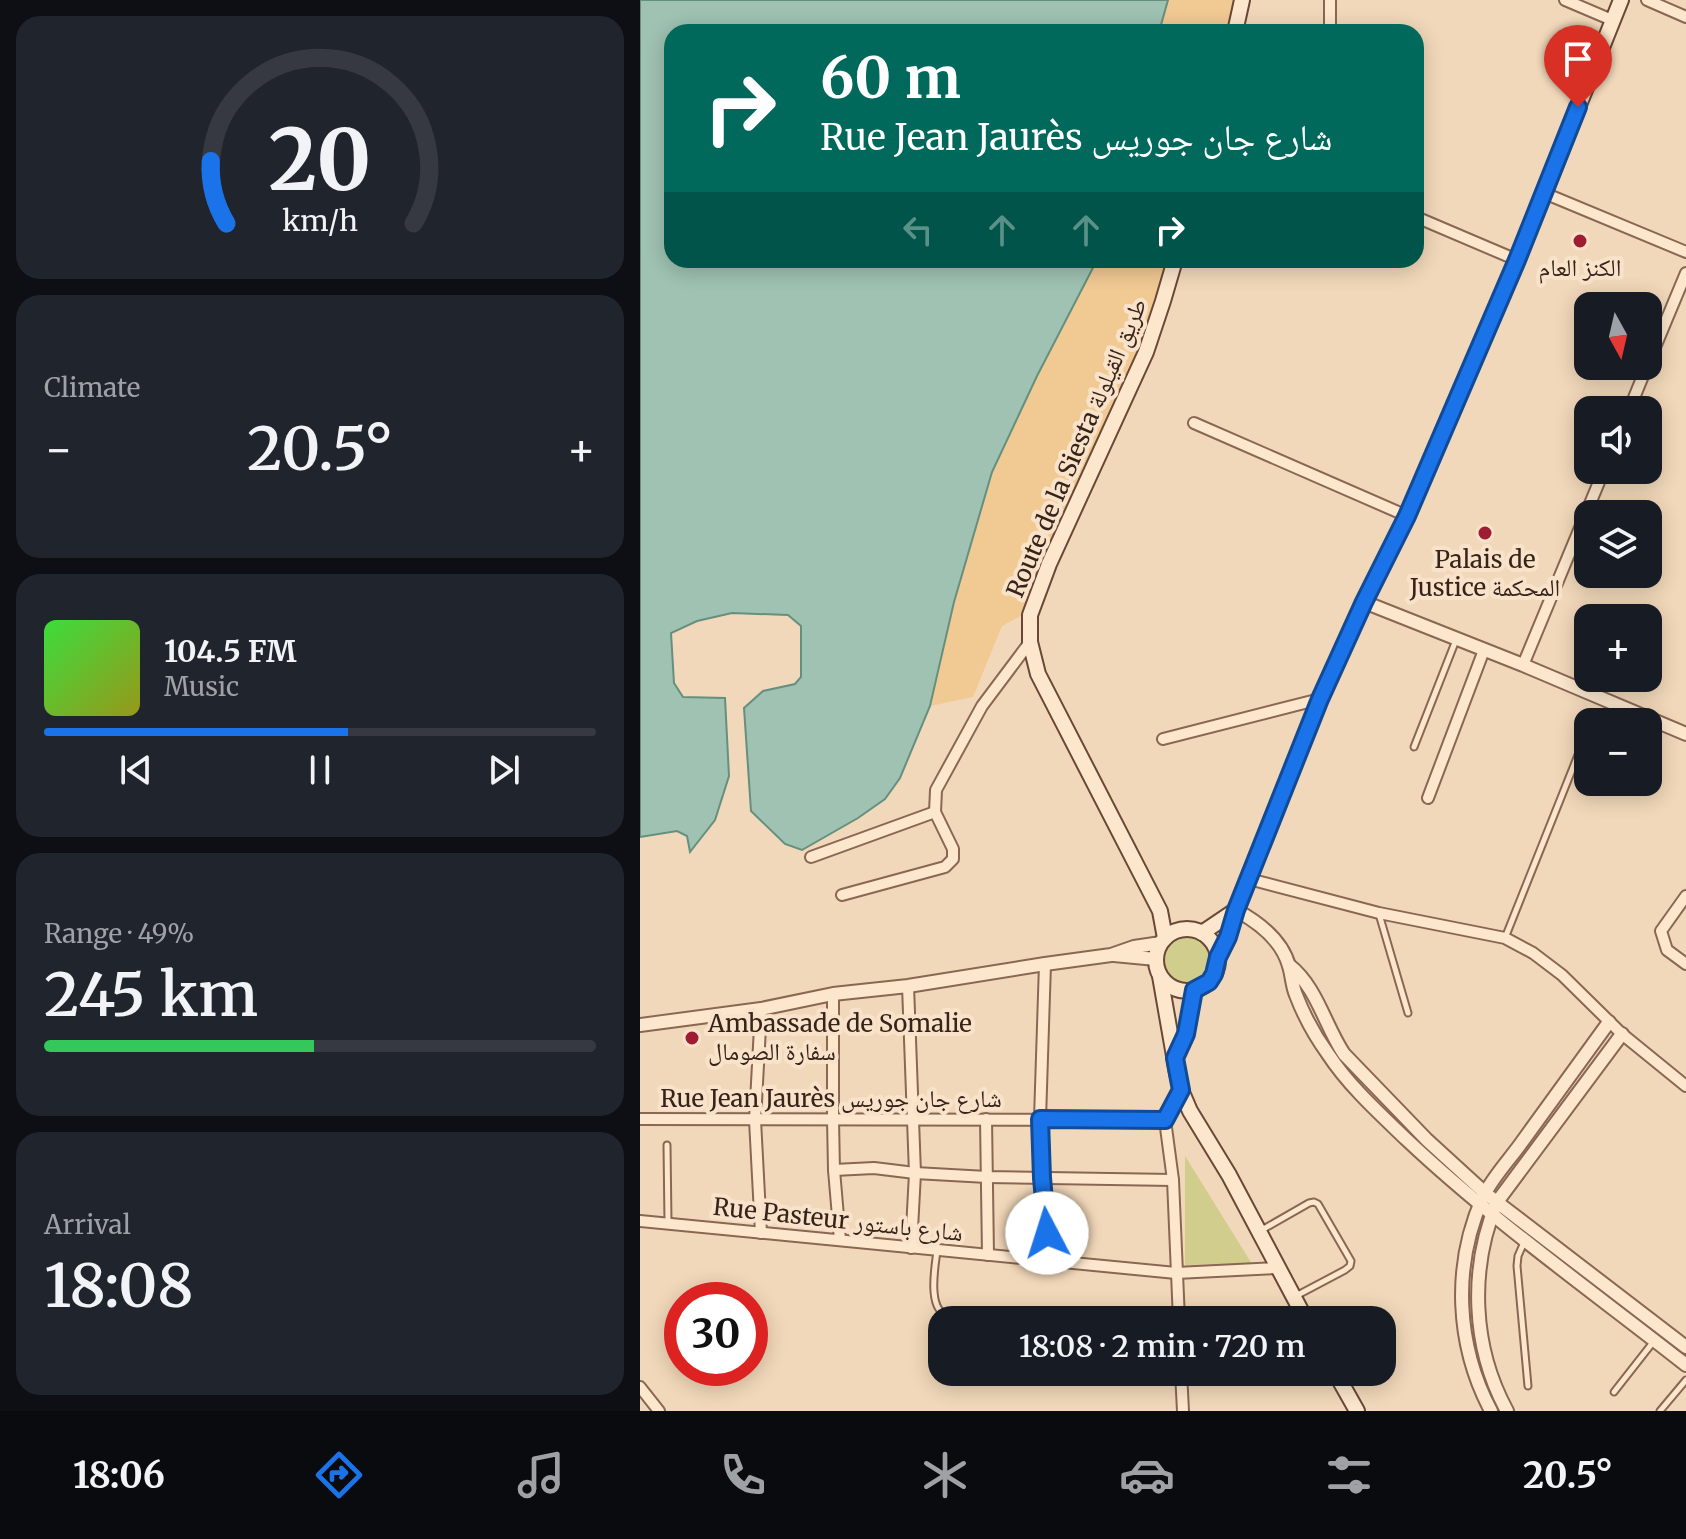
<!DOCTYPE html>
<html lang="en">
<head>
<meta charset="utf-8">
<style>
	:root { --surface:#171b24; --page:#20242c; --text:#f1f3f6; --muted:#9ea1a6; --line:#363941; --accent:#1a73e8 }
	body { margin:0; font-family:Merriweather,"Noto Naskh Arabic",serif; background:var(--page); color:var(--text); height:100vh; display:flex; flex-direction:column; font-size:30px; white-space:nowrap }
	* { box-sizing:border-box; margin:0 }
	p { font-size:26px; color:var(--muted) }
	.icon { flex:none; width:44px; height:44px; fill:none; stroke:currentColor; stroke-width:2; stroke-linecap:round; stroke-linejoin:round }
	.map { position:relative; flex:1; overflow:hidden }
	.panel { display:flex; flex-direction:column; gap:16px; padding:16px; background:#0d0f14; width:640px }
	.panel>* { flex:none }
	.guide { position:absolute; left:24px; top:24px; width:760px; height:244px; border-radius:24px; box-shadow:0 4px 20px #0003; background:#00695c; color:#fff; overflow:hidden }
	.needle { width:52px; rotate:172deg }
	.buttons { position:absolute; left:934px; top:292px; display:grid; gap:16px }
	.buttons a { display:grid; place-items:center; width:88px; height:88px; border-radius:16px; background:var(--surface); box-shadow:0 4px 20px #0003; font-size:40px }
	.speed { position:absolute; left:24px; top:1282px; display:flex; gap:16px; font-size:40px; font-weight:700; text-align:center }
	.speed>* { display:grid; place-content:center; width:104px; height:104px; border-radius:50%; background:var(--surface); box-shadow:0 4px 20px #0003; line-height:1 }
	.speed .limit { border:12px solid #d22; background:#fff; color:#111 }
	.pin { position:absolute; display:grid; place-items:center; width:68px; height:68px; color:#fff; margin:-82px -34px; border-radius:50% 50% 50% 0; rotate:-45deg; box-shadow:0 0 8px #0007 }
	.pin .icon { rotate:45deg }
	.me { position:absolute; width:88px; margin:-44px; rotate:355deg; stroke-linejoin:round; filter:drop-shadow(0 0 6px #0008) }
	.turn { display:flex; align-items:center; gap:28px; height:168px; padding:0 24px; font-size:36px }
	.turn .icon { width:104px; height:104px; stroke-width:2.5 }
	.turn b { display:block; font-size:56px; line-height:68px }
	.lanes { display:flex; align-items:center; height:76px; padding:0 24px; background:#0003; justify-content:center; gap:40px; direction:ltr }
	.lanes .off { opacity:.35 }
	.big { font-size:60px; font-weight:600; line-height:1.1 }
	.panel .card { flex:1; display:flex; flex-direction:column; justify-content:center; gap:12px; min-width:0; padding:0 28px; border-radius:24px; background:var(--page) }
	.panel .dial { align-items:center; gap:0 }
	.dial svg { height:208px; overflow:visible; fill:none; stroke:var(--line); stroke-width:7; stroke-linecap:round; text-anchor:middle }
	.dial text { fill:var(--text); stroke:none }
	.song { display:flex; align-items:center; gap:24px }
	.cover { width:96px; height:96px; border-radius:12px; background:linear-gradient(135deg,hsl(120 70% 55%),hsl(60 70% 35%)) }
	.played { height:8px; border-radius:4px; background:linear-gradient(90deg,var(--accent) 55%,var(--line) 55%) }
	.keys { display:flex; justify-content:space-around; direction:ltr }
	.heat { display:flex; justify-content:space-between; align-items:center; font-size:44px; direction:ltr }
	.charge { height:12px; border-radius:6px; background:linear-gradient(90deg,#34c759 49%,var(--line) 0) }
	.trip { position:absolute; left:288px; top:1306px; width:468px; height:80px; border-radius:24px; background:var(--surface); box-shadow:0 4px 20px #0003; font-weight:600; line-height:80px; text-align:center }
	.dock { display:flex; height:128px; justify-content:space-around; align-items:center; background:#090b0e; color:var(--muted) }
	.dock .icon { width:56px; height:56px }
	.dock .on { color:var(--accent) }
	.dock b { font-size:36px; color:var(--text) }
	main { display:flex; flex:1; min-height:0 }
	.map>svg:first-child { display:block }
	.green { fill:#d0cd8d }
	.sand { fill:#f1c993 }
	.water { fill:#9fc2b2; stroke:#668f7e; stroke-width:2 }
	.lines { fill:none; stroke-linecap:round; stroke-linejoin:round }
	.service-casing { stroke:#8a6753; stroke-width:9 }
	.minor-casing { stroke:#8a6753; stroke-width:14 }
	.tertiary-casing { stroke:#8a6753; stroke-width:16 }
	.secondary-casing { stroke:#6b4836; stroke-width:18 }
	.service { stroke:#fce7cd; stroke-width:5 }
	.minor { stroke:#fce7cd; stroke-width:10 }
	.tertiary { stroke:#fce7cd; stroke-width:12 }
	.secondary { stroke:#fce7cd; stroke-width:14 }
	.route-casing { stroke:#114b97; stroke-width:20 }
	.route { stroke:#1a73e8; stroke-width:14 }
	.poi-dot { fill:#9e1d33; stroke:#f8e3ca; stroke-width:3 }
	.labels { text-anchor:middle; stroke-width:8; stroke-linejoin:round; paint-order:stroke }
	.poi-label { font-size:24px; fill:#372319; stroke:#f8e3ca }
	.street-label { font-size:24px; fill:#372319; stroke:#f8e3ca }
</style>
</head>
<body>
<main>
<section class="panel">
<div class="card dial"><svg viewBox="0 0 100 80">
<path d="M14 69A42 42 0 1 1 86 69"/>
<path d="M14 69A42 42 0 0 1 8 45" stroke="#1a73e8"/>
<text x="50" y="56" font-size="32" font-weight="700">20</text>
<text x="50" y="72" font-size="11">km/h</text>
</svg></div>
<div class="card"><p>Climate</p>
<div class="heat"><a>−</a><b class="big">20.5°</b><a>+</a></div>
</div>
<div class="card">
<div class="song"><i class="cover"></i><div><b>104.5 FM</b><p>Music</p></div></div>
<div class="played"></div>
<div class="keys"><svg class="icon" aria-label="previous" viewBox="0 0 24 24"><path d="M18 5L8 12l10 7zM5 5v14"/></svg><svg class="icon" aria-label="pause" viewBox="0 0 24 24"><path d="M8 5v14M16 5v14"/></svg><svg class="icon" aria-label="next" viewBox="0 0 24 24"><path d="M6 5l10 7-10 7zM19 5v14"/></svg></div>
</div>
<div class="card"><p>Range · 49%</p><b class="big">245 km</b><div class="charge"></div></div>
<div class="card"><p>Arrival</p><b class="big">18:08</b></div>
</section>
<div class="map">
<svg width="1046" height="1411" viewBox="0 0 1046 1411">
	<rect width="100%" height="100%" fill="#f2d8ba"/>
	<g class="green">
		<circle cx="547" cy="959" r="25"/>
		<path d="M545 1156 612 1264 545 1265Z"/>
	</g>
	<g class="sand">
		<path d="M528 0H599L592 32H519Z"/>
		<path d="M457 260H533L511 334 388 612 362 626 333 697 290 706 314 602 352 472 397 376Z"/>
	</g>
	<path class="water" d="M0 0H528L519 32H32V260H457L397 376 352 472 314 602 290 706 260 778 245 799 218 818 162 850 145 844 111 811 104 708 123 691 155 684 161 677V626L148 615 92 613 57 621 31 633 34 683 43 697 85 698 89 776 75 820 50 852 47 836 37 831 0 837Z"/>
	<g class="lines">
		<defs>
			<g id="service">
				<path d="M774 747 816 640"/>
				<path d="M739 914 768 1013"/>
				<path d="M865 938 938 755"/>
				<path d="M27 1145 28 1222"/>
				<path d="M620 1231 669 1203 674 1202 678 1204 711 1261 710 1266 705 1270 654 1297"/>
				<path d="M885 1240 878 1256 877 1266 888 1386"/>
				<path d="M297 1251C295 1266 288 1305 304 1314 313 1319 327 1316 337 1317"/>
				<path d="M974 1392 1014 1341"/>
				<path d="M1020 1411 1046 1380"/>
			</g>
			<g id="minor">
				<path d="M690 0V32"/>
				<path d="M925 0 972 20"/>
				<path d="M1007 0 1046 17"/>
				<path d="M904 193 1046 252"/>
				<path d="M776 217 877 260"/>
				<path d="M1008 364 1046 273"/>
				<path d="M989 410 1007 366"/>
				<path d="M554 423 767 516"/>
				<path d="M883 665 964 470"/>
				<path d="M523 739 680 699"/>
				<path d="M788 798 844 650"/>
				<path d="M171 857 295 812"/>
				<path d="M609 879 739 913 865 938 893 953 922 975 982 1034 1046 1086"/>
				<path d="M202 895 305 867 313 859V849L295 812 296 790 342 706 390 642"/>
				<path d="M1046 896 1021 931 1027 950 1046 964"/>
				<path d="M405 964 400 1119 402 1178 410 1260"/>
				<path d="M268 986 275 1173 271 1248"/>
				<path d="M193 994V1119L194 1170 200 1240"/>
				<path d="M0 1119 525 1120"/>
				<path d="M346 1119 348 1255"/>
				<path d="M194 1170 234 1168 275 1173 347 1177 533 1180"/>
				<path d="M0 1221 536 1273 637 1268"/>
				<path d="M121 1233 115 1120 121 1009"/>
				<path d="M539 1320 533 1180 525 1120 541 1090"/>
				<path d="M541 1372 543 1411"/>
				<path d="M0 1387 19 1411"/>
			</g>
			<g id="tertiary">
				<path d="M724 602 883 665 1046 734"/>
				<path d="M596 910C618 922 642 940 649 966 652 975 652 986 656 995 664 1016 675 1036 688 1054 709 1086 739 1113 766 1139 853 1221 952 1291 1046 1365"/>
				<path d="M474 955 516 959"/>
				<path d="M649 965C677 987 685 1026 704 1054L787 1140 845 1193 1046 1347"/>
				<path d="M0 1025 121 1009 193 994 268 986 405 964 471 955 494 947 521 943"/>
				<path d="M851 1411C816 1345 812 1266 843 1197 852 1178 870 1159 882 1142 911 1102 940 1062 969 1022"/>
				<path d="M867 1411C832 1347 829 1269 857 1202L982 1034"/>
			</g>
			<g id="secondary">
				<path d="M595 32 602 0"/>
				<circle cx="547" cy="960" r="31"/>
				<path d="M562 933 596 910"/>
				<path d="M525 938 520 911 398 674 390 642V615L409 564 506 352 523 301 535 260"/>
				<path d="M578 957 588 937 596 910 680 699 724 602 767 516 877 260 981 0"/>
				<path d="M520 976 537 1073 541 1090 550 1111 589 1175 666 1320"/>
				<path d="M535 1058 546 1034 554 990"/>
				<path d="M695 1372 717 1411"/>
			</g>
		</defs>
		<use href="#service" class="service-casing"/>
		<use href="#minor" class="minor-casing"/>
		<use href="#tertiary" class="tertiary-casing"/>
		<use href="#secondary" class="secondary-casing"/>
		<use href="#service" class="service"/>
		<use href="#minor" class="minor"/>
		<use href="#tertiary" class="tertiary"/>
		<use href="#secondary" class="secondary"/>
	</g>
	<g class="lines">
		<defs>
			<path id="route" d="M407 1233 402 1178 400 1119 525 1120 541 1090 535 1058 546 1034 554 990 569 982 574 974 578 957 588 937 596 910 680 699 724 602 767 516 877 260 938 107"/>
		</defs>
		<use href="#route" class="route-casing"/>
		<use href="#route" class="route"/>
	</g>
	<g class="poi-dot">
		<circle cx="940" cy="241" r="8"/>
		<circle cx="845" cy="533" r="8"/>
		<circle cx="52" cy="1038" r="8"/>
	</g>
	<g class="labels">
		<g class="poi-label">
			<text x="940" y="276">الكنز العام</text>
			<text x="845" y="568">Palais de<tspan x="845" dy="28">Justice المحكمة</tspan></text>
			<text x="68" y="1032" text-anchor="start">Ambassade de Somalie<tspan x="68" dy="28">سفارة الصومال</tspan></text>
		</g>
		<g class="street-label">
			<text transform="translate(437 448) rotate(-67)" y="8">Route de la Siesta طريق القيلولة</text>
			<text x="191" y="1107">Rue Jean Jaurès شارع جان جوريس</text>
			<text transform="translate(198 1220) rotate(6)" y="8">Rue Pasteur شارع باستور</text>
		</g>
	</g>
</svg>
<div class="buttons">
<a><svg class="needle" viewBox="-14 -14 28 28"><path d="M0-13l5 13h-10z" fill="#e53935"/><path d="M0 13l5-13h-10z" fill="#9ea1a6"/></svg></a>
<a><svg class="icon" aria-label="sound" viewBox="0 0 24 24"><path d="M4 9h4l5-4v14l-5-4H4zM17 9q2 3 0 6"/></svg></a>
<a><svg class="icon" aria-label="layers" viewBox="0 0 24 24"><path d="M12 4l9 5-9 5-9-5zM3 14l9 5 9-5"/></svg></a>
<a>+</a>
<a>−</a>
</div>
<div class="speed"><div class="limit">30</div></div>
<div class="pin" style="left:938px;top:107px;background:#d93025"><svg class="icon" aria-label="arrive" viewBox="0 0 24 24"><path d="M6 21V4h12l-3 4 3 4H6"/></svg></div>
<svg class="me" style="left:407px;top:1233px" viewBox="-20 -20 40 40"><circle r="19" fill="#fff"/><path d="M0-13L10 11 0 6-10 11z" fill="#1a73e8"/></svg>
<div class="trip">18:08 · 2 min · 720 m</div>
<div class="guide">
<div class="turn"><svg class="icon" aria-label="right" viewBox="0 0 24 24"><path d="M7 20v-9h11M14 6l5 5-5 5"/></svg><div><b>60 m</b>Rue Jean Jaurès شارع جان جوريس</div></div>
<div class="lanes"><svg class="icon off" aria-label="left" viewBox="0 0 24 24"><path d="M17 20v-9H6M10 6l-5 5 5 5"/></svg><svg class="icon off" aria-label="ahead" viewBox="0 0 24 24"><path d="M12 20V5M6 11l6-6 6 6"/></svg><svg class="icon off" aria-label="ahead" viewBox="0 0 24 24"><path d="M12 20V5M6 11l6-6 6 6"/></svg><svg class="icon" aria-label="right" viewBox="0 0 24 24"><path d="M7 20v-9h11M14 6l5 5-5 5"/></svg></div>
</div>
</div>
</main>
<nav class="dock">
<b>18:06</b>
<svg class="icon on" aria-label="directions" viewBox="0 0 24 24"><path d="M12 3l9 9-9 9-9-9zM9 14v-3h6M13 9l2 2-2 2"/></svg>
<svg class="icon" aria-label="music" viewBox="0 0 24 24"><path d="M9 18V5l10-2v13"/><circle cx="6" cy="18" r="3"/><circle cx="16" cy="16" r="3"/></svg>
<svg class="icon" aria-label="phone" viewBox="0 0 24 24"><path d="M5 4h4l2 5-3 2q2 4 5 5l2-3 5 2v4C11 20 4 13 5 4z"/></svg>
<svg class="icon" aria-label="climate" viewBox="0 0 24 24"><path d="M12 3v18M4 7l16 10M4 17L20 7"/></svg>
<svg class="icon" aria-label="car" viewBox="0 0 24 24"><path d="M5 17H2v-5l4-1 3-4h7l3 4 3 1v5h-3M9 17h6M6 11h13"/><circle cx="7" cy="17" r="2"/><circle cx="17" cy="17" r="2"/></svg>
<svg class="icon" aria-label="filters" viewBox="0 0 24 24"><path d="M4 7h16M4 17h16"/><circle cx="9" cy="7" r="2"/><circle cx="15" cy="17" r="2"/></svg>
<b>20.5°</b>
</nav>
</body>
</html>
